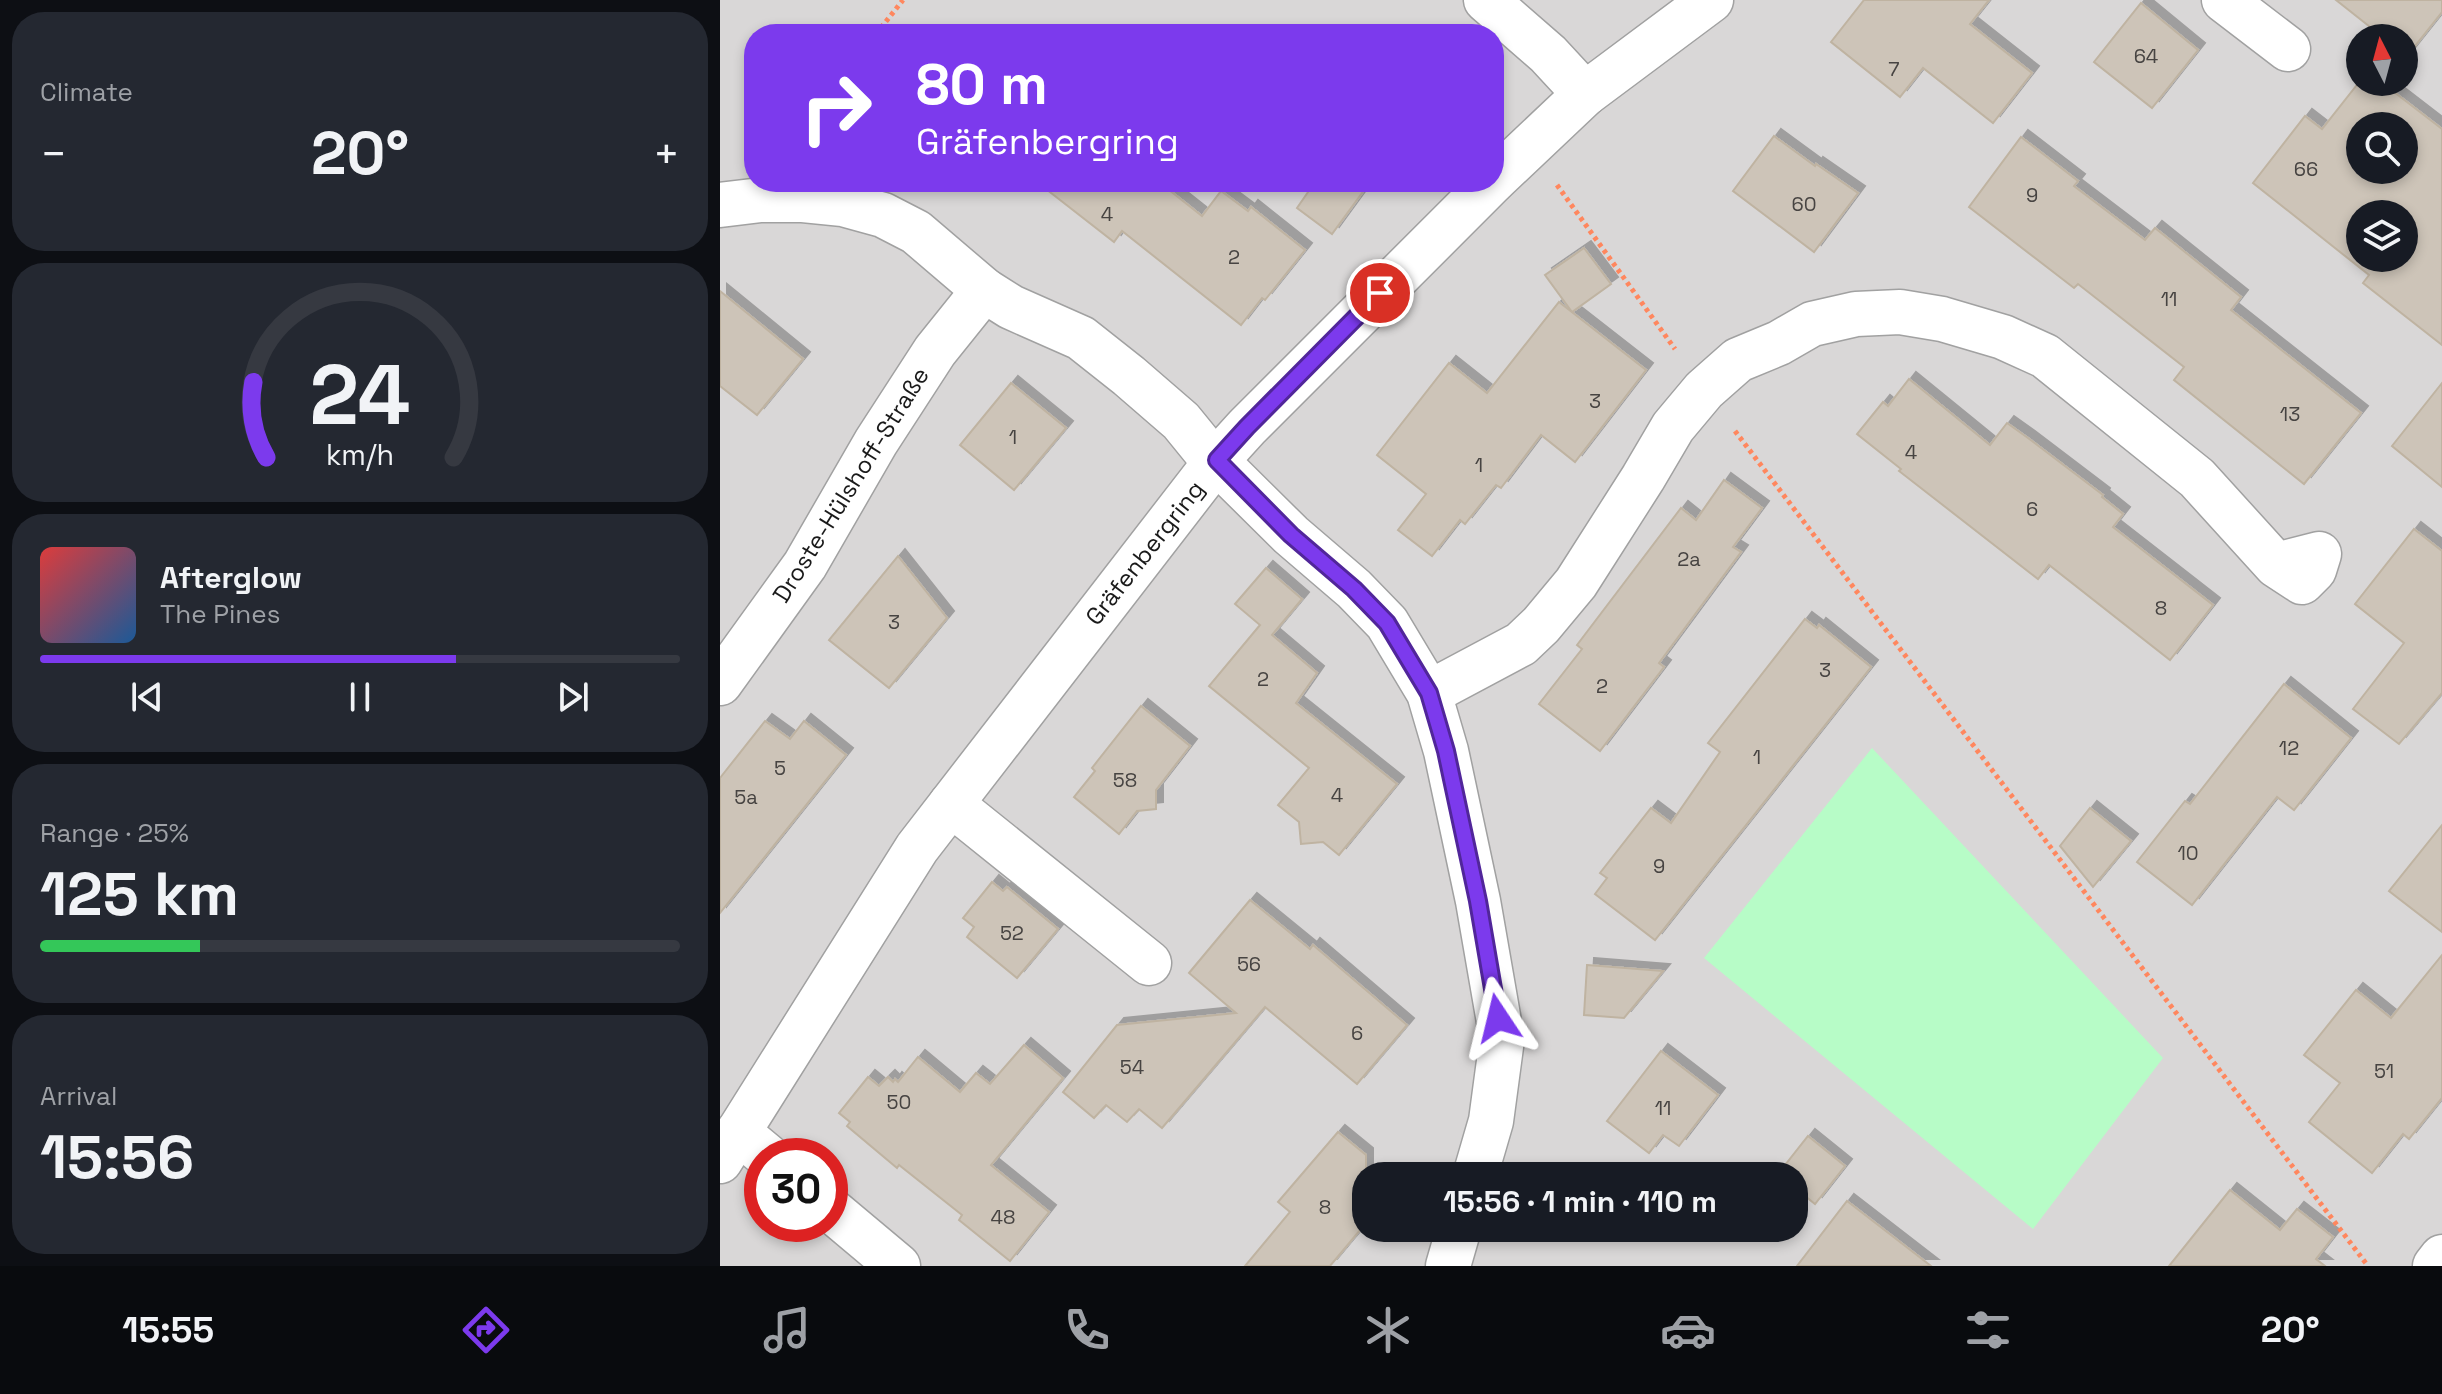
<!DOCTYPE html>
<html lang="en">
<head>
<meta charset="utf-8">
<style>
	:root { --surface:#171b24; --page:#242831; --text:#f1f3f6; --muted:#9ea1a6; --line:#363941; --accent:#7c3aed }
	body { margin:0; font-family:"Space Grotesk",sans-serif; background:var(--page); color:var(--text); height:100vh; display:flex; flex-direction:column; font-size:30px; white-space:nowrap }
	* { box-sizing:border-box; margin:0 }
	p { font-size:26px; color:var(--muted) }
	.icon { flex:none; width:44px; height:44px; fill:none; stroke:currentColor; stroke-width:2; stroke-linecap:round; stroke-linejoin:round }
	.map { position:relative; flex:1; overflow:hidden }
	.sheet { display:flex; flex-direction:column; gap:12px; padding:12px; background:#0d0f14; width:720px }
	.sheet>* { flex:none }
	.banner { position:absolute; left:24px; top:24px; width:760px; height:168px; border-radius:32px; box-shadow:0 4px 12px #0003; background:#7c3aed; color:#fff; overflow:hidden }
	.needle { width:52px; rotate:354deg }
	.buttons { position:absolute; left:1626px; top:24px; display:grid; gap:16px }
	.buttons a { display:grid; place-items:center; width:72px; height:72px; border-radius:50%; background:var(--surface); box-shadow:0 4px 12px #0003; font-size:40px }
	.speed { position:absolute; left:24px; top:1138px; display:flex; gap:16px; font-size:40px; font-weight:700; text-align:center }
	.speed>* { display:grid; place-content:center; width:104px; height:104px; border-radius:50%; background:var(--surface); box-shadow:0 4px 12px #0003; line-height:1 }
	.speed .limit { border:12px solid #d22; background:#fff; color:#111 }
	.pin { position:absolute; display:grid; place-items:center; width:68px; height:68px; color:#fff; margin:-34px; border:4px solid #fff; border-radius:50%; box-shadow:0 2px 8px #0007 }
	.me { position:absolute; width:88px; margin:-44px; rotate:350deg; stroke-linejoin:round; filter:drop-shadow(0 0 6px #0008) }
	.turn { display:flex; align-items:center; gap:28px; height:168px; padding:0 40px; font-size:36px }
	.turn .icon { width:104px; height:104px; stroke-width:2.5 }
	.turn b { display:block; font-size:56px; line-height:68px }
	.big { font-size:60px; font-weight:700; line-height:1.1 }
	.sheet .card { flex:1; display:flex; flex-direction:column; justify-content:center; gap:12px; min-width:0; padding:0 28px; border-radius:32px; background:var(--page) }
	.sheet .dial { align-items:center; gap:0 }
	.dial svg { height:208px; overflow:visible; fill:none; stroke:var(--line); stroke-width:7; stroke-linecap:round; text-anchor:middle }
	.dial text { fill:var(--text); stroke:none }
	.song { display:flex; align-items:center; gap:24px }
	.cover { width:96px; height:96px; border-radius:12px; background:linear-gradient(135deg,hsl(0 70% 55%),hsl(210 70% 35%)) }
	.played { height:8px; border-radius:4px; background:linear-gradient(90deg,var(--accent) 65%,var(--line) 65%) }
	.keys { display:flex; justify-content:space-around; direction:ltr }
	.heat { display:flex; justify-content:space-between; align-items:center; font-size:44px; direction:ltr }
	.charge { height:12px; border-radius:6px; background:linear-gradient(90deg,#34c759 25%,var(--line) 0) }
	.trip { position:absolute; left:632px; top:1162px; width:456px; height:80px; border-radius:32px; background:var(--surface); box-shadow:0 4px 12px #0003; font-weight:700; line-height:80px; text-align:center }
	.tabs { display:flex; height:128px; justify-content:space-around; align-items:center; background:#090b0e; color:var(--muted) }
	.tabs .icon { width:56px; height:56px }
	.tabs .selected { color:var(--accent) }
	.tabs b { font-size:36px; color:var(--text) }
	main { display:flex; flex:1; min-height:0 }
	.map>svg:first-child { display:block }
	.residential { fill:#d9d7d7; fill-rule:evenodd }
	.park { fill:#b7fcc7 }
	.building { fill:#cdc4b8; stroke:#bfb3a1; stroke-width:2; fill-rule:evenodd; filter:url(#shadow) }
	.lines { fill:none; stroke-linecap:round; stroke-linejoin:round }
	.minor-casing { stroke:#a1a1a1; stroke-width:47 }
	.path { stroke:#ff875e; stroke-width:5; stroke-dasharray:4 4; stroke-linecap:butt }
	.minor { stroke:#fff; stroke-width:44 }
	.route-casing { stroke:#51269a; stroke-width:20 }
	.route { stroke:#7c3aed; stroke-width:14 }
	.labels { text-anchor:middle; stroke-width:8; stroke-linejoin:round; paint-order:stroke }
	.number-label { font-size:20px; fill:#474442 }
	.street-label { font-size:24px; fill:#1a1a1a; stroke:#fff }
</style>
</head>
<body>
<main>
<section class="sheet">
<div class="card"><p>Climate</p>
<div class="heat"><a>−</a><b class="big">20°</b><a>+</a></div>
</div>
<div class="card dial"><svg viewBox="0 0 100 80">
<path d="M14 69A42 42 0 1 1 86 69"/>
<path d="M14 69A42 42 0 0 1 9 40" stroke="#7c3aed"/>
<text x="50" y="56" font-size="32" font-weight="700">24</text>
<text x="50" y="72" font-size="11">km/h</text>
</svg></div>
<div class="card">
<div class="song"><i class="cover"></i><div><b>Afterglow</b><p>The Pines</p></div></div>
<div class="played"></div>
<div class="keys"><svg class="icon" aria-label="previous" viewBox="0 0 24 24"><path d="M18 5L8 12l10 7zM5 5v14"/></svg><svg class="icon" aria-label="pause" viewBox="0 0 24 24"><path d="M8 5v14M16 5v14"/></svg><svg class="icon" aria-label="next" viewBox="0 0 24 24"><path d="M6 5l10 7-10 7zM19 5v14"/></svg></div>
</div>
<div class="card"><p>Range · 25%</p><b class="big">125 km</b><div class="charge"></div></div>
<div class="card"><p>Arrival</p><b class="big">15:56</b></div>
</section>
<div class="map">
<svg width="1722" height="1266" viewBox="0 0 1722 1266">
	<defs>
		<filter id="shadow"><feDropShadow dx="7" dy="-7" stdDeviation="0" flood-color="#0004"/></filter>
	</defs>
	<rect width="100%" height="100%" fill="#edeadf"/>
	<path class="residential" d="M0 0H1722V1266H0ZM34 34H774V182H34ZM1640 38H1684V82H1640ZM1640 126H1684V170H1640ZM1640 214H1684V258H1640ZM42 1156H110V1224H42ZM646 1176H1074V1228H646Z"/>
	<path class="park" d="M1152 748 1443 1058 1313 1229 984 958Z"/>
	<g class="building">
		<path d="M1144 0H1269L1250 24 1312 73 1273 123 1203 68 1180 97 1111 42Z"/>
		<path d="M1616 0H1722V12L1687 56 1684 54V38H1664Z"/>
		<path d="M1421 3 1478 50 1432 108 1374 62Z"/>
		<path d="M1640 81 1661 82 1722 129V345L1643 283 1649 275 1533 183 1585 116 1602 129ZM1640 126H1684V170H1640ZM1640 214H1684V258H1640Z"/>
		<path d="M1054 136 1095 166 1096 164 1138 193 1094 252 1013 191Z"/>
		<path d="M1301 137 1358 181 1354 186 1425 240 1435 228 1521 297 1511 310 1641 413 1584 484 1454 380 1464 367 1358 284 1354 288 1249 207Z"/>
		<path d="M317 182H439L482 216 501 191 528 211 531 207 585 250 545 300 542 298 521 325 402 231 394 242Z"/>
		<path d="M595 182H650L612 234 577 208Z"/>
		<path d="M864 248 891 284 852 312 825 275Z"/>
		<path d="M0 291 83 359 37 415 0 386Z"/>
		<path d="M839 302 926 370 855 462 821 435 781 488 776 485 745 524 740 520 712 556 678 530 706 494 657 455 729 363 767 393Z"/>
		<path d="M1189 379 1270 445 1287 423 1308 438 1383 495 1382 497 1403 514 1393 527 1493 605 1450 660 1329 565 1318 579 1179 471 1181 469 1137 434 1163 402 1168 406Z"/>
		<path d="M291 383 346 428 294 490 240 445Z"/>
		<path d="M1722 383V487L1672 446Z"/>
		<path d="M1004 480 1042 508 1013 547 1021 552 939 663 944 667 880 751 819 704 862 649 857 645 961 508 976 520Z"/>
		<path d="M1694 529 1722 551V693L1679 744 1633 709 1684 643 1635 604Z"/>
		<path d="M178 556 227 618 169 688 109 640Z"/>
		<path d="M546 568 582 599 552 635 597 673 576 703 677 784 619 855 603 842 581 844 579 822 558 805 589 768 489 686 540 625 515 604Z"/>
		<path d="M1085 619 1097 628 1099 625 1151 667 935 940 875 894 887 878 880 873 931 808 951 823 1000 752 988 743Z"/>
		<path d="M1564 684 1631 738 1574 810 1557 797 1472 905 1417 862 1465 801 1470 804Z"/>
		<path d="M421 706 470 746 436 790V809L417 811 399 834 354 797 375 771 372 768Z"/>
		<path d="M45 721 70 739 84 721 126 755 0 913V778Z"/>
		<path d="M1370 808 1411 841 1373 887 1340 846Z"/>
		<path d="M1722 825V932L1669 891Z"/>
		<path d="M272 882 283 891 287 887 338 929 297 978 247 937 254 927 243 918Z"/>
		<path d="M530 900 590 949 593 945 687 1025 637 1084 545 1007 442 1128 419 1109 407 1122 386 1105 374 1118 343 1092 397 1025 516 1013 469 973Z"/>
		<path d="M1722 955V1098L1689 1139 1683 1134 1652 1173 1589 1122 1620 1083 1584 1055 1636 990 1671 1018Z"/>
		<path d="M867 965 943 971 904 1018 864 1015Z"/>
		<path d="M304 1045 343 1078 271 1165 329 1212 290 1261 239 1220 242 1215 179 1165 177 1168 127 1126 130 1122 119 1113 148 1077 159 1086 168 1077 173 1082 175 1079 178 1082 198 1057 240 1092 256 1073 270 1084Z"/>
		<path d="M941 1051 998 1095 959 1146 943 1135 929 1153 887 1121Z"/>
		<path d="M618 1132 646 1155V1223L610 1266H525L570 1212 558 1202Z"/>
		<path d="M1088 1136 1125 1166 1095 1204 1074 1187V1176L1058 1174Z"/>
		<path d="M1510 1190 1560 1230 1577 1209 1613 1237 1596 1259 1605 1266H1449Z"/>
		<path d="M1127 1201 1211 1266H1077Z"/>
	</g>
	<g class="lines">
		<defs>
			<g id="minor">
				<path d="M766 0 828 54 865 94"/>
				<path d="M1504 0 1568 49"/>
				<path d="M774 180 865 94 991 0"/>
				<path d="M0 205 41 200H83L123 204 163 215 196 232 264 290 291 307 361 338 409 376 461 421 483 448 571 535 634 589 667 623 709 693 726 751 758 901 782 1039 771 1121 755 1176"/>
				<path d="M0 683 85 565 156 442 215 351 264 290"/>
				<path d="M709 693 801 644 821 625 856 583 923 478 953 427 984 390 1018 360 1059 343 1092 324 1136 314 1180 312 1222 319 1283 337 1325 356 1477 478 1556 565 1582 582 1594 570 1599 554 1556 565"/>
				<path d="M231 804 429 963"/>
				<path d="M18 1132 47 1156"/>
				<path d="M0 1161 197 848 497 460 527 427 772 182"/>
				<path d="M110 1209 178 1266"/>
				<path d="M728 1266 739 1228"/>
				<path d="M1715 1266 1722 1257"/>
			</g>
		</defs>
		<use href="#minor" class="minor-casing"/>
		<g class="path">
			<path d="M156 34 183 0"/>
			<path d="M837 185 955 349"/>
			<path d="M1015 431 1648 1266"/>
		</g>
		<use href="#minor" class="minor"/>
	</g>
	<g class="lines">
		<defs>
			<path id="route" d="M660 293 527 427 497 460 571 535 634 589 667 623 709 693 726 751 758 901 778 1018"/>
		</defs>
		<use href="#route" class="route-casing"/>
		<use href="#route" class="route"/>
	</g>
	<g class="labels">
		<g class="number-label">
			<text x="1426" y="63">64</text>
			<text x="1174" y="76">7</text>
			<text x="1586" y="176">66</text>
			<text x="1312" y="202">9</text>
			<text x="1084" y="211">60</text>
			<text x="387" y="221">4</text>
			<text x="514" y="264">2</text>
			<text x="1449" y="306">11</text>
			<text x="875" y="408">3</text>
			<text x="1570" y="421">13</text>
			<text x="293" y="444">1</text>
			<text x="1191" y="459">4</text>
			<text x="759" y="472">1</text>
			<text x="1312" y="516">6</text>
			<text x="969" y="566">2a</text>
			<text x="1441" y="615">8</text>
			<text x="174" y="629">3</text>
			<text x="1105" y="677">3</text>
			<text x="543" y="686">2</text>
			<text x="882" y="693">2</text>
			<text x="1569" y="755">12</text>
			<text x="1037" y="764">1</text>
			<text x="60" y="775">5</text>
			<text x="405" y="787">58</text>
			<text x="617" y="802">4</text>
			<text x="26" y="804">5a</text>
			<text x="1468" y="860">10</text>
			<text x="939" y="873">9</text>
			<text x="292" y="940">52</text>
			<text x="529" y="971">56</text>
			<text x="637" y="1040">6</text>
			<text x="412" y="1074">54</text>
			<text x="1664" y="1078">51</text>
			<text x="179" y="1109">50</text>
			<text x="943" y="1115">11</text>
			<text x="605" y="1214">8</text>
			<text x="283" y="1224">48</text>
		</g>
		<g class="street-label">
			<text transform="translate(131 485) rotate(-58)" y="8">Droste-Hülshoff-Straße</text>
			<text transform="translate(425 553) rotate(-52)" y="8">Gräfenbergring</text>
		</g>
	</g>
</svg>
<div class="buttons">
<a><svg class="needle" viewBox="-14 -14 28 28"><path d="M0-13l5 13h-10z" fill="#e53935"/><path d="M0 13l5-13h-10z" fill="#9ea1a6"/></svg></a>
<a><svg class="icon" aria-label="search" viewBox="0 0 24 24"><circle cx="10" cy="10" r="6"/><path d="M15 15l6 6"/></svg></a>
<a><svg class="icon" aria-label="layers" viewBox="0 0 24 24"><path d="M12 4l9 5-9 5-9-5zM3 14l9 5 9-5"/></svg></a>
</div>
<div class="speed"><div class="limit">30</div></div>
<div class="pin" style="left:660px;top:293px;background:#d93025"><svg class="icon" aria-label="arrive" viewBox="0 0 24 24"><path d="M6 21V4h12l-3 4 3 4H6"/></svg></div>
<svg class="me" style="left:778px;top:1018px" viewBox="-20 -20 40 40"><path d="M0-17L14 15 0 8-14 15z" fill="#7c3aed" stroke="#fff" stroke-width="4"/></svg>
<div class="trip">15:56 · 1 min · 110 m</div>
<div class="banner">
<div class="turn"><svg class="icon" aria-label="right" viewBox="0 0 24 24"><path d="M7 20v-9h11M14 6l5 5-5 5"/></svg><div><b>80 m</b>Gräfenbergring</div></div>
</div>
</div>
</main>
<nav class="tabs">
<b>15:55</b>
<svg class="icon selected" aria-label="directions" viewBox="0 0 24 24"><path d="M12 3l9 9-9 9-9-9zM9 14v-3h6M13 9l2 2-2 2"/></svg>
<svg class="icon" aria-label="music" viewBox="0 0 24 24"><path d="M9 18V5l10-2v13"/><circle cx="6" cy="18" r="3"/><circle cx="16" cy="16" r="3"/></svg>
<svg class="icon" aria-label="phone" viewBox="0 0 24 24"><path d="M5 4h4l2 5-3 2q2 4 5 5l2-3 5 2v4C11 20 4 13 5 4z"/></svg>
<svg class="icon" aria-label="climate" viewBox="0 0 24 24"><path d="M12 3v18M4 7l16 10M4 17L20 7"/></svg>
<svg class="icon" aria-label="car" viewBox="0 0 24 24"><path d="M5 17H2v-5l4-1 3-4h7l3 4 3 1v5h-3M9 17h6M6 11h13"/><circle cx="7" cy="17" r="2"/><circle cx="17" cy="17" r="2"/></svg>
<svg class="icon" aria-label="filters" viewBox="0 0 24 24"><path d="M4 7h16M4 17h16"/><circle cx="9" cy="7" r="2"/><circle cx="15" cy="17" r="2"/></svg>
<b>20°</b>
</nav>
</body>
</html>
